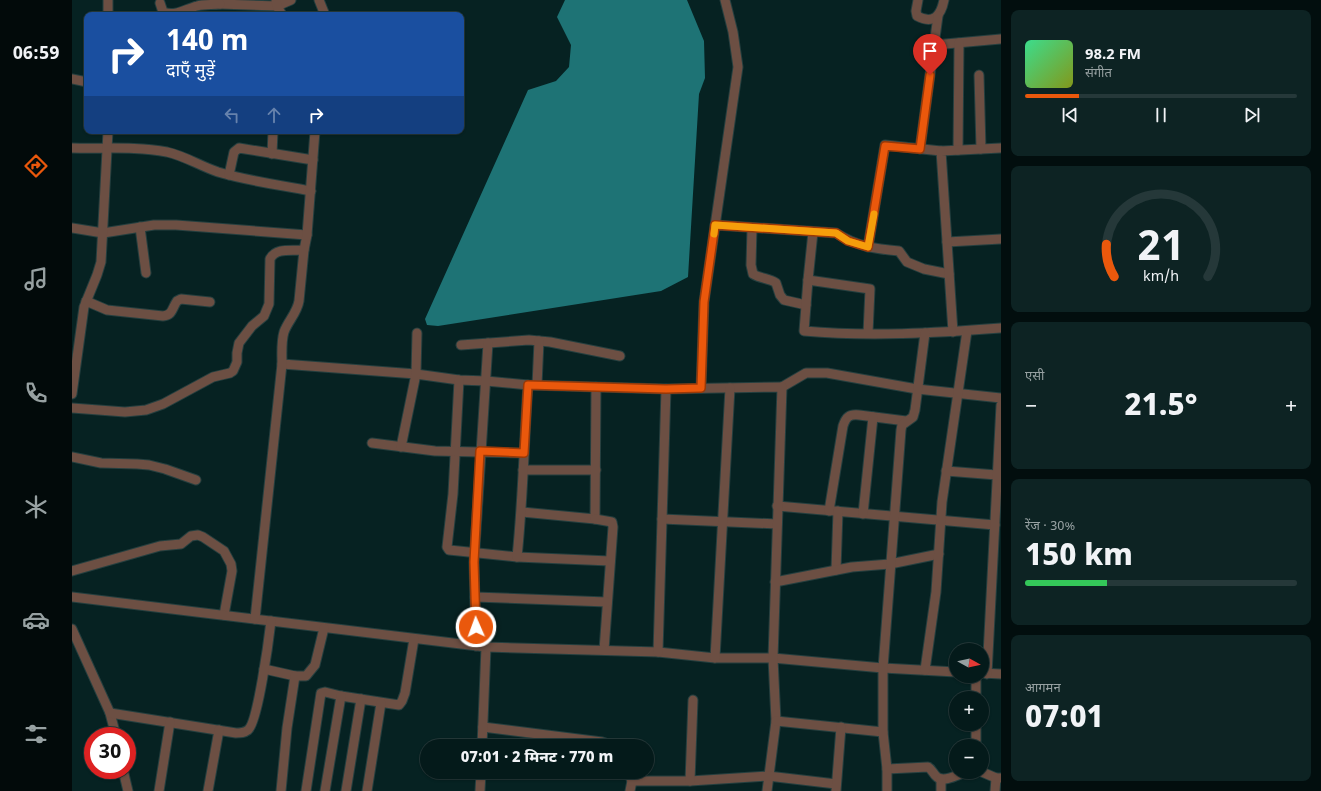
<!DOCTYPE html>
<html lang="hi">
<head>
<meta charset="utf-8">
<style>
	:root { --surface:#041a1a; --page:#0d2323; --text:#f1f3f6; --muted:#97a1a2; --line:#253839; --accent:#ea580c }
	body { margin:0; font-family:Georgia,"Noto Sans Devanagari",serif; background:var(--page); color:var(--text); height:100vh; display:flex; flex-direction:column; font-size:15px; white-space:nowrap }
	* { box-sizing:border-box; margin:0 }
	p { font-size:13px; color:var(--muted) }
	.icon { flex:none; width:22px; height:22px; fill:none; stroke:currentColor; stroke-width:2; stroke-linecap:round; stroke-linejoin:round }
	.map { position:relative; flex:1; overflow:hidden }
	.panel { display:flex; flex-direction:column; gap:10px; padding:10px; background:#020e0e; width:320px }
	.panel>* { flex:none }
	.banner { position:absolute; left:12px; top:12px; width:380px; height:122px; border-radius:8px; box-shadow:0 1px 3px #0004,0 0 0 1px var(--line); background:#1a4fa0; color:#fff; overflow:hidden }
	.needle { width:26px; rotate:98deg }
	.tools { position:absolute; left:877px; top:643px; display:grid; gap:8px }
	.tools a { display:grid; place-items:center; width:40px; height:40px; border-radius:50%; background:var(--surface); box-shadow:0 1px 3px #0004,0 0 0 1px var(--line); font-size:20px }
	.speed { position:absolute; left:12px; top:727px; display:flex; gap:8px; font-size:20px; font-weight:700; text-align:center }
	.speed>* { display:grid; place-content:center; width:52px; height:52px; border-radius:50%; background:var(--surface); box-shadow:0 1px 3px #0004,0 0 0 1px var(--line); line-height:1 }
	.speed .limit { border:6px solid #d22; background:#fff; color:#111 }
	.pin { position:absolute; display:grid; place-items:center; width:34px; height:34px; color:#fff; margin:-41px -17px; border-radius:50% 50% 50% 0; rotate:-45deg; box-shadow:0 0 4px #0007 }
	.pin .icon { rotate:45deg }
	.me { position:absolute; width:44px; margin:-22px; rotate:358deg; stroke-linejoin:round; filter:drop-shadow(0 0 3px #0008) }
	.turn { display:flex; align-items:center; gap:14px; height:84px; padding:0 16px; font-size:18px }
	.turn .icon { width:52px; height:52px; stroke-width:2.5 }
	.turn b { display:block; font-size:28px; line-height:34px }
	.lanes { display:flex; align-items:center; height:38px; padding:0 16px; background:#0003; justify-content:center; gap:20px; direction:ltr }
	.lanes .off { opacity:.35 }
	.big { font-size:30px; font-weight:800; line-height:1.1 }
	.panel .card { flex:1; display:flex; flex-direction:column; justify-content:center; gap:6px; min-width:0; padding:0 14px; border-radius:8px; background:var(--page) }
	.panel .dial { align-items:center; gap:0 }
	.dial svg { height:104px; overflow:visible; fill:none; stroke:var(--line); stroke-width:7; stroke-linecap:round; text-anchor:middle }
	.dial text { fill:var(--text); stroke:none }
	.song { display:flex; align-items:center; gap:12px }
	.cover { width:48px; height:48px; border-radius:6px; background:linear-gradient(135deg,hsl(150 70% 55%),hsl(70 70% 35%)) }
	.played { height:4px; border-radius:2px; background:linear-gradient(90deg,var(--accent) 20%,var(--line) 20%) }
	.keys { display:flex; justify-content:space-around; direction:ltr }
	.heat { display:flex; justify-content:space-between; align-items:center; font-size:22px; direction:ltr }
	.charge { height:6px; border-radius:3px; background:linear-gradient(90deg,#34c759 30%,var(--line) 0) }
	.trip { position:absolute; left:348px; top:739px; width:234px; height:40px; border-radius:20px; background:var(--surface); box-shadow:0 1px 3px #0004,0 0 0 1px var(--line); font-weight:800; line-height:40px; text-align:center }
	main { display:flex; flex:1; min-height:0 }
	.tab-bar { display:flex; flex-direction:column; width:72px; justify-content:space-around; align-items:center; background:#020a0a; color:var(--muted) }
	.tab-bar .icon { width:28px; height:28px }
	.tab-bar .current { color:var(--accent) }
	.tab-bar b { font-size:18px; color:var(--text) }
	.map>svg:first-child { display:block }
	.water { fill:#1e7375 }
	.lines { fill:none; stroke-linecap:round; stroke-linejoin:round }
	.minor-casing { stroke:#253f3f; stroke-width:11 }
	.minor { stroke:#6c4f43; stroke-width:9 }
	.route-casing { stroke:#983908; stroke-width:10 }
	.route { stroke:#ea580c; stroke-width:7 }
	.slow { stroke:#f59e0b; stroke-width:7 }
</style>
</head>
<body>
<main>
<nav class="tab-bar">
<b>06:59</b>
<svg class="icon current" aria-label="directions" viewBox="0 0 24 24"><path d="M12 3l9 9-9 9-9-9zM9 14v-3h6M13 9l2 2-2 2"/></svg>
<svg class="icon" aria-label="music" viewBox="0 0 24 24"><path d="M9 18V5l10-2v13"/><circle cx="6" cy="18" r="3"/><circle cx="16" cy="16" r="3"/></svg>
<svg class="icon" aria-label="phone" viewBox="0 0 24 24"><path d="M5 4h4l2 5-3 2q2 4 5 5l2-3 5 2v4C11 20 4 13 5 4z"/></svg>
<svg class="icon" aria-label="climate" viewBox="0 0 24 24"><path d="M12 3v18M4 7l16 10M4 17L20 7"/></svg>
<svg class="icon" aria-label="car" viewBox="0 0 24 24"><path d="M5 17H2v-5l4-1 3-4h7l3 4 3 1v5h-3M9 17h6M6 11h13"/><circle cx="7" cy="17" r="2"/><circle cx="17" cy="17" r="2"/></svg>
<svg class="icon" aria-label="filters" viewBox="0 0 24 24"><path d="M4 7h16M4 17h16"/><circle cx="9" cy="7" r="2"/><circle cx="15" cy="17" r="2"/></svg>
</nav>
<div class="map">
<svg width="929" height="791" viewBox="0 0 929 791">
	<rect width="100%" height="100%" fill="#062222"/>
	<path class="water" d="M493 0H615L632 41 633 78 627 94 616 277 589 291 366 326 355 325 353 319 456 90 484 81 497 67 499 45 485 17Z"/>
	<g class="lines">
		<defs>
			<g id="minor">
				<path d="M142 0 148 4 205 6 219 0"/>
				<path d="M247 0 253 15"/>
				<path d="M846 0 844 11 845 16C862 25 869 15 872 0"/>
				<path d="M204 1 205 6 210 15"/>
				<path d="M88 3 91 12C104 17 113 9 125 6 132 4 141 5 148 4"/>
				<path d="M36 15V0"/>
				<path d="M862 45 866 16"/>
				<path d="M907 75 909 149"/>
				<path d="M0 79 15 82"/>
				<path d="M0 148C32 149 63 146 95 152 113 156 128 166 146 172 176 181 208 185 239 191"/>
				<path d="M848 149 862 45 929 39"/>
				<path d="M886 150 887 43"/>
				<path d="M200 154 201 131"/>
				<path d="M157 175 162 152 167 148 241 160"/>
				<path d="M643 225 764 233C784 246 803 249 827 251L835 262 852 269 877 274"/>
				<path d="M68 227 74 273"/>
				<path d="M0 228 31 233 82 225H104L235 235"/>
				<path d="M680 228 679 265 681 274C689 279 697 278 704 283L708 295 712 300 734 305"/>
				<path d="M875 242 929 239"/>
				<path d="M796 247 813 145 869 151"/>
				<path d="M736 280 741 232"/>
				<path d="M14 301 35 310 91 316C101 315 100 308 105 301L109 299 138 302"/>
				<path d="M881 332 869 151 929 148"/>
				<path d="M796 333 798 289 736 280 732 331C797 337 864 333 929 328"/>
				<path d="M389 345 457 340 478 342 548 356"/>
				<path d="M210 364 344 374 387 380 414 381 456 385 594 389"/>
				<path d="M387 380 381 494 375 547 377 550 445 557 538 561"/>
				<path d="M465 385 467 341"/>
				<path d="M710 387 734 373H755L845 389 929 398"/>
				<path d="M629 388 632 302 666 67 661 32 653 0"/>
				<path d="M0 394 12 307 25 275 29 262 36 131"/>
				<path d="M0 408 53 412 74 410 91 404 141 377 158 373 161 371 165 362V353L167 343 180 326 192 316 197 304 198 259C204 247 220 251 232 250"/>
				<path d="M300 443 363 451 452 453"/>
				<path d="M329 447 344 374 345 333"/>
				<path d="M0 457 29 463 65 464 77 465 93 469 124 480"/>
				<path d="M451 470H524"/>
				<path d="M874 471 925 475"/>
				<path d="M705 506 923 525"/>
				<path d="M757 511 771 426C774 417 777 414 787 415L834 421"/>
				<path d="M450 512 523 519 524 387"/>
				<path d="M791 514 801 417"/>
				<path d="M523 519 540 522 541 527 532 650"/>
				<path d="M590 519 705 524"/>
				<path d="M445 557C451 500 452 442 456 385"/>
				<path d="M764 570 766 511"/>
				<path d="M0 571 88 546 109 544 119 536 126 535 131 537 152 551 159 564 160 571 152 615"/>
				<path d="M703 582 780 567 818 564 867 554"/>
				<path d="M0 597 414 647 586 652 643 658H701L811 668 884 672"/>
				<path d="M403 597 535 602"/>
				<path d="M183 619 210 364C210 354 209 342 212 332 216 321 225 313 227 301L232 250 235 235 243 131"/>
				<path d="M0 629 38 713 44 736"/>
				<path d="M404 646 402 562 416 343"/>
				<path d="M586 652 594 389 710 387 701 658 704 721 695 791"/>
				<path d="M643 658 658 388"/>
				<path d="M192 669 223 676"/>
				<path d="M853 670 864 592 870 502 895 331"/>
				<path d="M910 673 929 674"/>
				<path d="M915 674 929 405"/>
				<path d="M904 698V676"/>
				<path d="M38 713 164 733C169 733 172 733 176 730 186 722 197 638 199 621"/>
				<path d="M704 721 811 732"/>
				<path d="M411 727 530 742 542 746"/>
				<path d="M410 746 414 647"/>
				<path d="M904 746V724"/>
				<path d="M815 769 856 767C860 769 861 774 865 777 872 783 887 774 894 772"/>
				<path d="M51 770 56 791"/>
				<path d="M556 772 560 781 558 791"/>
				<path d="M910 772 924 778H929"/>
				<path d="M869 779V791"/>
				<path d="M560 781H618L696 776 764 784"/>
				<path d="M618 781 621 700"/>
				<path d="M87 791 98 722"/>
				<path d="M136 791 147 730"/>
				<path d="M209 791 215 728 223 676H234L243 665 252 628"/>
				<path d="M234 791 249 693 253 692 269 696 327 705 330 701 333 693 342 639"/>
				<path d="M253 791 269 696"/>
				<path d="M274 791 289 699"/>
				<path d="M295 791 309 703"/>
				<path d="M408 791 409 772"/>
				<path d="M764 791 769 727"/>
				<path d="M815 791V769L811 732V668L829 430 830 425 841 417 843 410 853 333"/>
				<path d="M923 791 924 778"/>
			</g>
		</defs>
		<use href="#minor" class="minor-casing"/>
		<use href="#minor" class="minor"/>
	</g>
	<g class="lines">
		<defs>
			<path id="route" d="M404 627 402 562 408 451 452 453 456 385 594 389 629 388 632 302 643 225 764 233 776 241 796 247 813 146 848 149 858 75"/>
		</defs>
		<use href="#route" class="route-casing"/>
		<use href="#route" class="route"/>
		<path class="slow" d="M642 234 643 225 764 233 776 241 796 247 802 214"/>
	</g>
</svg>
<div class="tools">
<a><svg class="needle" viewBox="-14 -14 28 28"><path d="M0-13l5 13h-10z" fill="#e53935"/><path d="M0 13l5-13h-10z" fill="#97a1a2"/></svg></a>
<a>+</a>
<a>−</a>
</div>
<div class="speed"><div class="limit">30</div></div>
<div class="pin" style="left:858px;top:75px;background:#d93025"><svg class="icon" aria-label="arrive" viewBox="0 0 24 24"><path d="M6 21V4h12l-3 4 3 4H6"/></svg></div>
<svg class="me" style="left:404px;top:627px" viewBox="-20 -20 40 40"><circle r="17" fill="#ea580c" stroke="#fff" stroke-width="3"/><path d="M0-11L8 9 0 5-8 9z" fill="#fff"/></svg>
<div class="trip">07:01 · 2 मिनट · 770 m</div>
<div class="banner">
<div class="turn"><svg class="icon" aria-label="right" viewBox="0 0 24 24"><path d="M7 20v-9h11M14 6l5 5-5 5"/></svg><div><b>140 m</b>दाएँ मुड़ें</div></div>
<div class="lanes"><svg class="icon off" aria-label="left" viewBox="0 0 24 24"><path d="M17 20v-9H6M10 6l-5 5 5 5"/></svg><svg class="icon off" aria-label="ahead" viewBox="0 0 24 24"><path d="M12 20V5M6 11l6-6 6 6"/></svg><svg class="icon" aria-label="right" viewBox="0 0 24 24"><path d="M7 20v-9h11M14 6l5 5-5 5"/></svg></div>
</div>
</div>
<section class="panel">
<div class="card">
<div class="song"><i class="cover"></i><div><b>98.2 FM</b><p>संगीत</p></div></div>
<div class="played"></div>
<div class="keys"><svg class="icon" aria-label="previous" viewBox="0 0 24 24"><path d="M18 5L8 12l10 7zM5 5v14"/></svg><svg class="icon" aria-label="pause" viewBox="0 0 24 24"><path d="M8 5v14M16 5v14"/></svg><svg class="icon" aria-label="next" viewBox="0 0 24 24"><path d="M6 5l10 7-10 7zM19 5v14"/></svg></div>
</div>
<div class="card dial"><svg viewBox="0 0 100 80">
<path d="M14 69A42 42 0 1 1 86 69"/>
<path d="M14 69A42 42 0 0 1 8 44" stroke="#ea580c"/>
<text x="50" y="56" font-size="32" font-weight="700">21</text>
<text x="50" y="72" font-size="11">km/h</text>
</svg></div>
<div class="card"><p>एसी</p>
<div class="heat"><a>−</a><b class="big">21.5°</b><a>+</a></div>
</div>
<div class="card"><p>रेंज · 30%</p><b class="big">150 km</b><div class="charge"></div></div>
<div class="card"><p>आगमन</p><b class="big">07:01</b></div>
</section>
</main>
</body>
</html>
